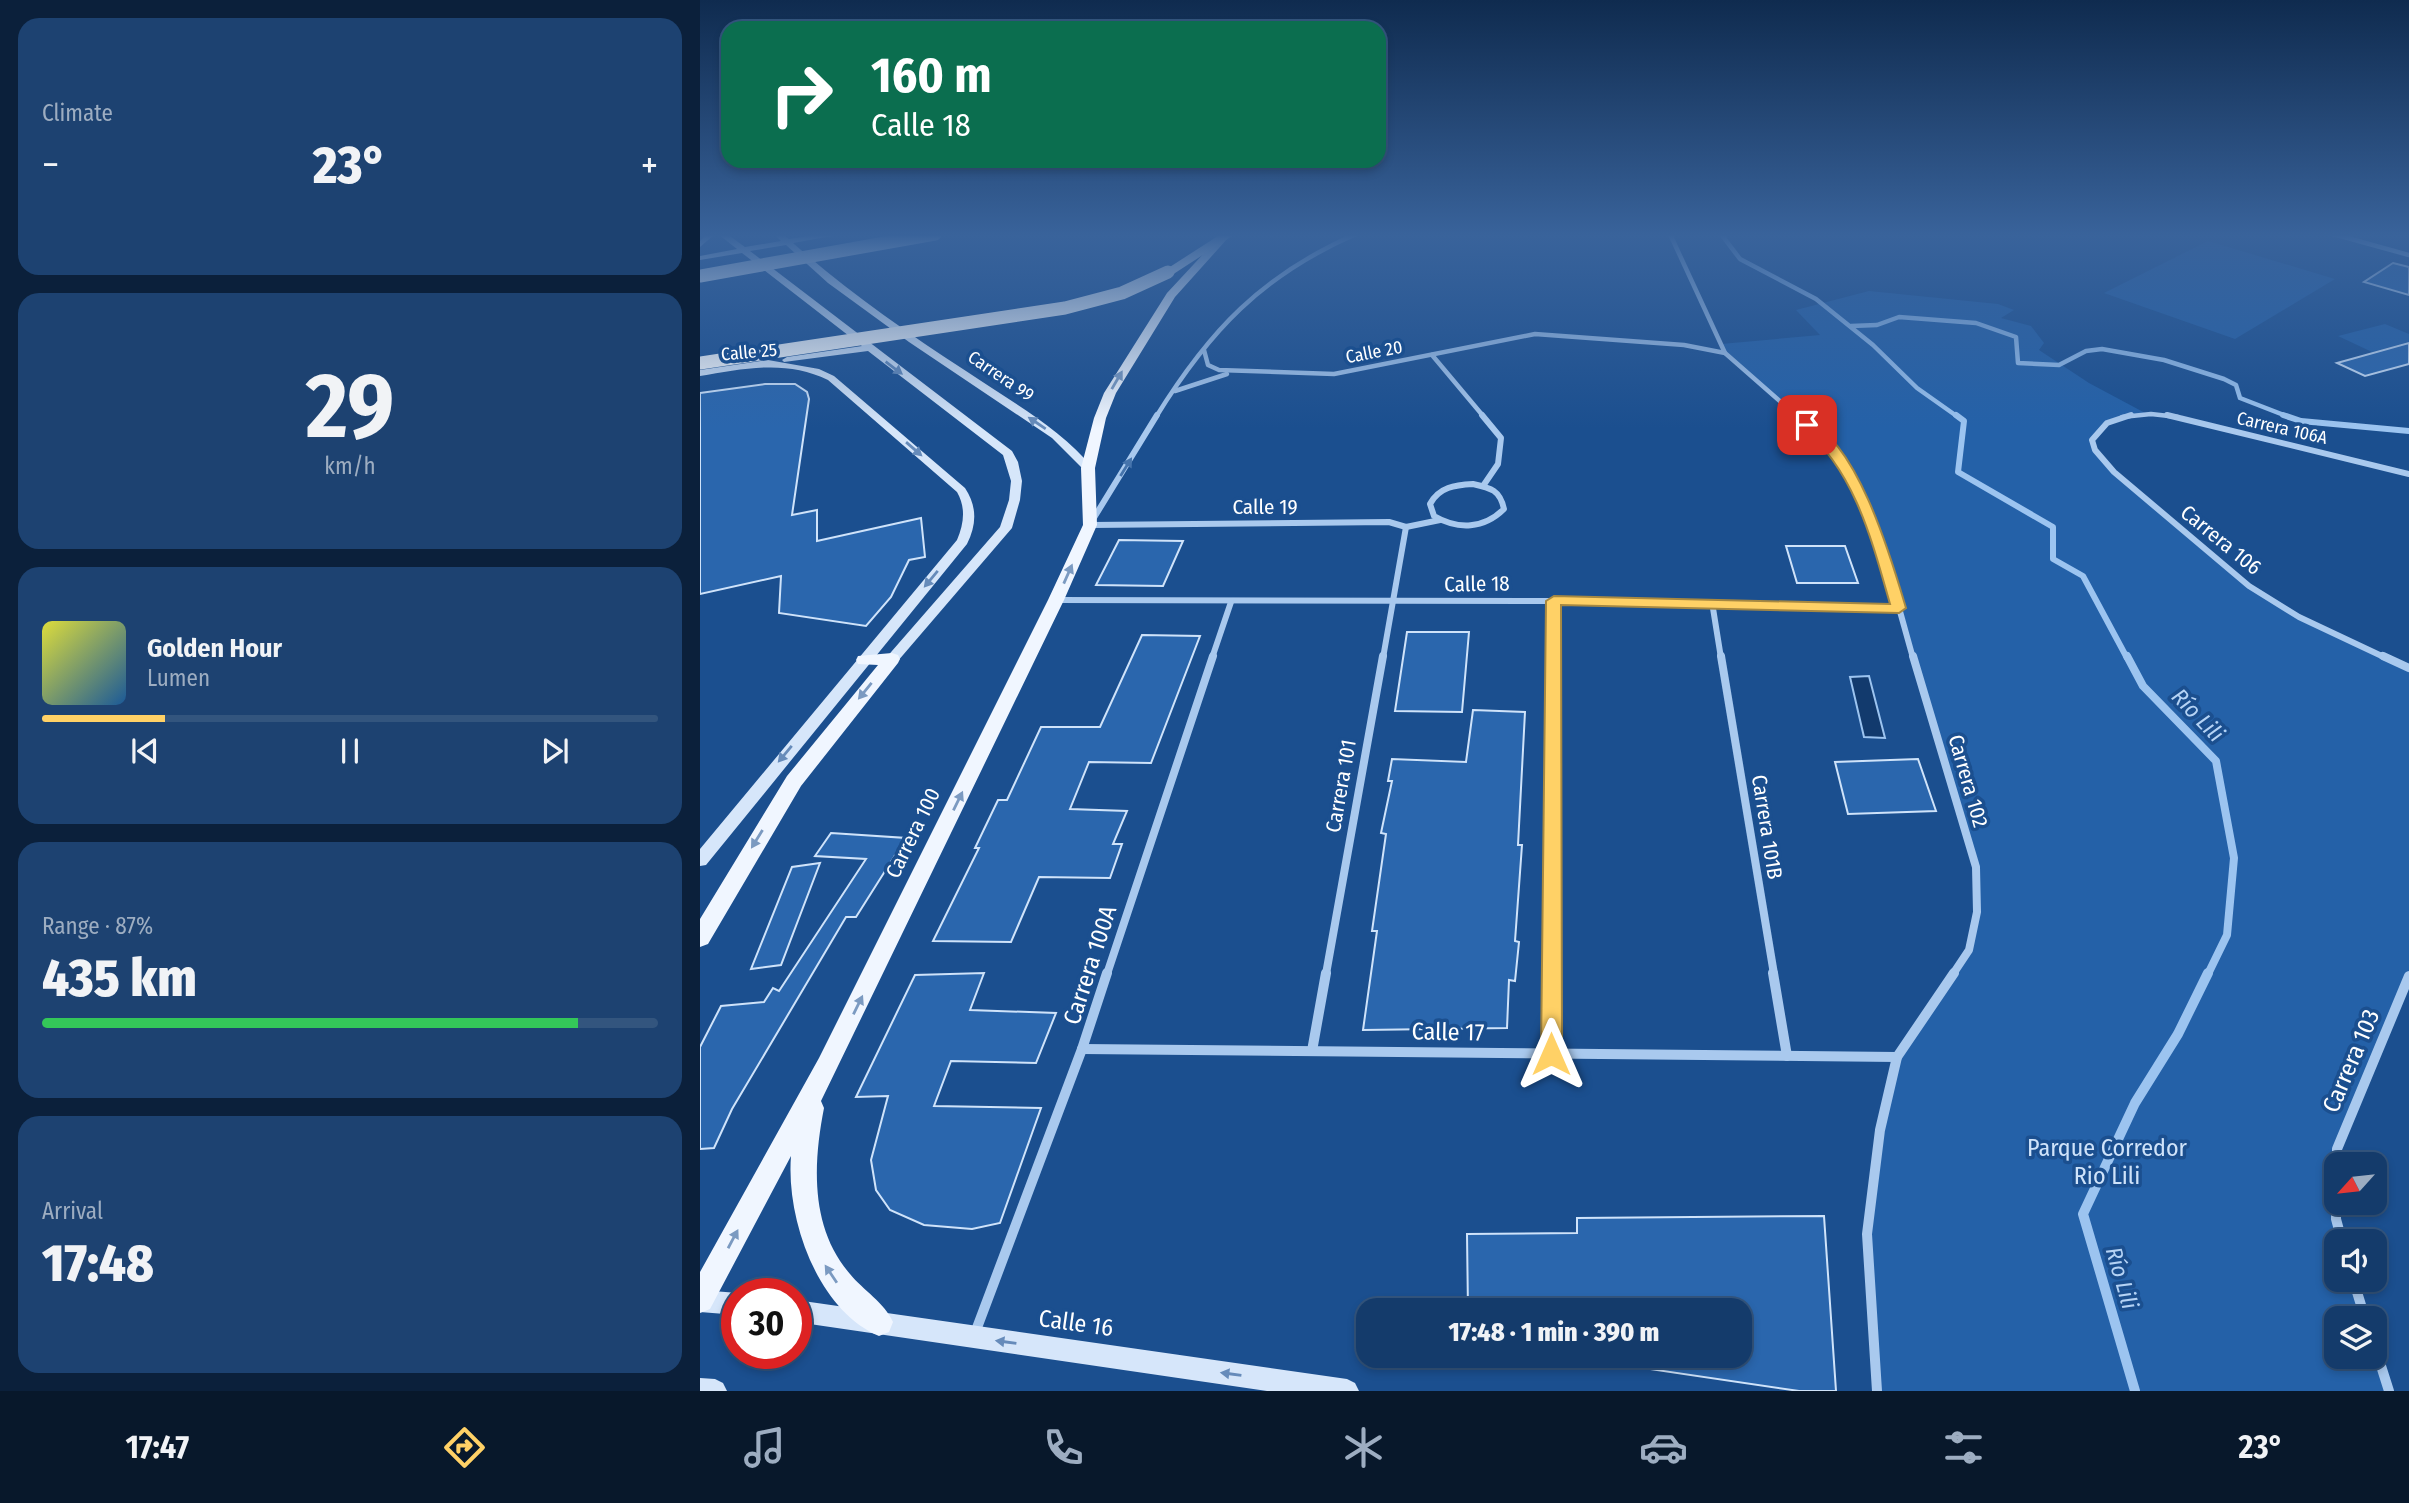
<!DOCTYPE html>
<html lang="en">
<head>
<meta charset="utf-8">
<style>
	:root { --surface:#143b6b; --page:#1d4271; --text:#f1f3f6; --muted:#9dadc1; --line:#33557e; --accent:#ffd166 }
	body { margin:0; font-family:"Fira Sans Condensed",sans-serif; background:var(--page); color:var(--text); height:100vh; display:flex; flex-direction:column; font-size:26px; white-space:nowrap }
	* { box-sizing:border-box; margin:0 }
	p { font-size:23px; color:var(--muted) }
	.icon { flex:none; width:38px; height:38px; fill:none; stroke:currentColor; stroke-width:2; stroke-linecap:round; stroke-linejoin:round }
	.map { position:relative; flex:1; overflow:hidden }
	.drawer { display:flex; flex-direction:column; gap:18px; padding:18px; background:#0b203b; width:700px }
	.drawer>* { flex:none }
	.banner { position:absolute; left:21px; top:21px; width:665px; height:147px; border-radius:21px; box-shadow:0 4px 10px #0003,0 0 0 2px var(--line); background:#0b6e4f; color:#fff; overflow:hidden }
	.needle { width:46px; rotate:243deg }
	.tools { position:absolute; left:1624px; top:1152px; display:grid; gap:14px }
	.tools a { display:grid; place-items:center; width:63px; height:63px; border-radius:14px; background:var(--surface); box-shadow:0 4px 10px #0003,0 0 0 2px var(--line); font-size:35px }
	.speed { position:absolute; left:21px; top:1278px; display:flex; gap:14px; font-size:35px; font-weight:700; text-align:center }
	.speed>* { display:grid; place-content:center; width:91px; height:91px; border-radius:50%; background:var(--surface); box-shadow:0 4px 10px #0003,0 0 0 2px var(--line); line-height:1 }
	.speed .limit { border:10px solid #d22; background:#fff; color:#111 }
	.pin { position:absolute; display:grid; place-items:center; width:60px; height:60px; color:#fff; margin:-30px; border-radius:14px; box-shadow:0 4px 10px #0006 }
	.me { position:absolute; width:77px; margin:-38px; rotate:0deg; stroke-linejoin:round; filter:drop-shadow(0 0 5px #0008) }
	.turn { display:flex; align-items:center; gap:24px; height:147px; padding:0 35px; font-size:32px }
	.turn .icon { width:91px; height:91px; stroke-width:2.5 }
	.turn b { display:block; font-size:49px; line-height:60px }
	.big { font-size:52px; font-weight:800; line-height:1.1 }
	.drawer .card { flex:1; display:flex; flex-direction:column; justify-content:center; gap:10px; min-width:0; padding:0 24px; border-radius:21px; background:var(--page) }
	.drawer .dial { align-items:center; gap:0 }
	.dial b { font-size:91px; line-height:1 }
	.song { display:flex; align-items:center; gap:21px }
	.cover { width:84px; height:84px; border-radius:10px; background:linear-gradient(135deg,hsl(60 70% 55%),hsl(210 70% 35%)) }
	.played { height:7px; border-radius:4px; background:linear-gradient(90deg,var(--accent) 20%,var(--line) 20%) }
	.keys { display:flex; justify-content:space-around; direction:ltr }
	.heat { display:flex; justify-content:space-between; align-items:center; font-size:38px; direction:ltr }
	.charge { height:10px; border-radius:5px; background:linear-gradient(90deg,#34c759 87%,var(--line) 0) }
	.trip { position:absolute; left:656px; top:1298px; width:396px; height:70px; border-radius:21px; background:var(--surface); box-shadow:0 4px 10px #0003,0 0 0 2px var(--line); font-weight:800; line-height:70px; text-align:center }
	.tab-bar { display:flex; height:112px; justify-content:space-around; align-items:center; background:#08182b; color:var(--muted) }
	.tab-bar .icon { width:49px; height:49px }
	.tab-bar .current { color:var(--accent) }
	.tab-bar b { font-size:32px; color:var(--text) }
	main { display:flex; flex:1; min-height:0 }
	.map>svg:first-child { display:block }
	.green { fill:#2461a8 }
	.water { fill:#123a6d; stroke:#9cc4f0; stroke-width:2 }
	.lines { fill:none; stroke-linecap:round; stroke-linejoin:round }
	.stream-far3 { stroke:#9cc4f0; stroke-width:4.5 }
	.stream-far2 { stroke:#9cc4f0; stroke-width:6 }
	.stream-far1 { stroke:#9cc4f0; stroke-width:8 }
	.stream { stroke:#9cc4f0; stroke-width:10 }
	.building { fill:#2a66ad; stroke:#cfe3fa; stroke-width:2 }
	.street-far3 { stroke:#a9c9ee; stroke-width:4.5 }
	.street-far2 { stroke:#a9c9ee; stroke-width:6 }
	.street-far1 { stroke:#a9c9ee; stroke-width:8 }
	.street { stroke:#a9c9ee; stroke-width:10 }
	.secondary { fill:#d6e6fa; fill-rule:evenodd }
	.primary { fill:#f0f6ff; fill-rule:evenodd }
	.highway { fill:#fff; fill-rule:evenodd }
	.highway-bridge { stroke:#fff; stroke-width:13 }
	.oneway { fill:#668bba }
	.oneway2 { fill:#7b9ac1 }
	.oneway3 { fill:#4674ac }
	.route { fill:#ffd166; stroke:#a68842; stroke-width:2 }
	.labels { text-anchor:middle; stroke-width:7; stroke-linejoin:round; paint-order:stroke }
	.far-street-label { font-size:18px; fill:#fff; stroke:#1b4f8f }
	.street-label { font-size:21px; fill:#fff; stroke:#1b4f8f }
	.water-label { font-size:23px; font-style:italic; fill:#b5d3f5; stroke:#1b4f8f }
	.near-street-label { font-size:24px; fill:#fff; stroke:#1b4f8f }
	.near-park-label { font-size:24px; fill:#cfe3fa; stroke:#1b4f8f }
</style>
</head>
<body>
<main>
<section class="drawer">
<div class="card"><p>Climate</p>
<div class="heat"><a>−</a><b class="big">23°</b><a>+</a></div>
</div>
<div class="card dial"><b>29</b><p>km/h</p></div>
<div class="card">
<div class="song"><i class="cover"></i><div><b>Golden Hour</b><p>Lumen</p></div></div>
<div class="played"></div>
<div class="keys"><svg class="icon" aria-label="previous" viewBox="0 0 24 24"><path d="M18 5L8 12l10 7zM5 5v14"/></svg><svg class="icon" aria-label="pause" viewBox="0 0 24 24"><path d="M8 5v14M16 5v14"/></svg><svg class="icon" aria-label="next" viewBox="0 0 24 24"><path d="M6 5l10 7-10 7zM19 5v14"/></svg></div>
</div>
<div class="card"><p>Range · 87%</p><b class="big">435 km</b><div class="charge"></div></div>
<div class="card"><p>Arrival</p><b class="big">17:48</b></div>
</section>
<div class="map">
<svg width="1709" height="1391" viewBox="0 0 1709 1391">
	<rect width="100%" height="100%" fill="#1b4f8f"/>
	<g class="green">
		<path d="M1508 241 1635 279 1535 339 1404 293Z"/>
		<path d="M1169 291 1298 304 1314 310 1301 318 1331 326 1344 343 1339 350 1389 383 1447 414C1426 418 1402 418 1392 440L1395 450 1414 472 1512 558 1599 617 1709 668V976L1636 1164V1219L1642 1241H1636V1279H1653L1665 1318H1636V1356H1675L1689 1391H1177L1167 1234 1197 1057 1269 950 1277 912 1276 867 1178 539 1145 465 1124 440 1025 353 1021 344 1120 335 1096 310Z"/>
		<path d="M1685 324 1709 334V342L1672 352 1638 336Z"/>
	</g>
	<path class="water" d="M1169 676 1185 738 1164 737 1150 677Z"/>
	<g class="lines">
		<g class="stream-far3">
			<path d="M1021 234 1040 259 1116 299 1173 345 1217 388 1258 417"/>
			<path d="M1151 326 1177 325 1199 317 1276 323 1316 337 1318 363 1359 365 1386 351 1402 349 1464 360 1524 379 1536 385 1540 398 1589 417"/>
		</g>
		<g class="stream-far2">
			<path d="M1256 415 1264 421 1258 472 1353 527V559L1383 576 1427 658"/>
			<path d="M1583 415 1601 421 1709 431"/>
		</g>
		<path class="stream-far1" d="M1427 656 1443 686 1516 761 1534 858 1527 935 1508 974"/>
		<path class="stream" d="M1435 1391 1383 1214 1435 1103 1478 1034 1508 973"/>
	</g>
	<g class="building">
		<path d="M1693 263 1709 267V295L1664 282Z"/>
		<path d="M1709 343V364L1665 376 1637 363Z"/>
		<path d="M65 384H95L107 392 109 399 92 515 117 510V541L221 518 225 557 209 560 191 597 166 626 79 613 81 576 0 594V393Z"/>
		<path d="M419 540 483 541 463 586 396 585Z"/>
		<path d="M1086 546H1145L1158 583H1097Z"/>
		<path d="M707 632H769L762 712 695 711Z"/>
		<path d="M442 635 500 636 451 763 389 762 370 809 427 811 413 844H422L410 878 339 877 311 942 233 941 279 848H275L298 800H307L341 727H400Z"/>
		<path d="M773 710 825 712 818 845H822L815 941 819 942 815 981 809 980 807 1028 663 1030 677 931H672L686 834 681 833 692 781H688L692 759 766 762Z"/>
		<path d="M1218 759 1236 811 1148 814 1135 762Z"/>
		<path d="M131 833 206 838 156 917H146L32 1109 14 1148 0 1149V1047L21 1006 64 1002 73 988 79 991 166 859 115 856Z"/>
		<path d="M120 863 81 965 51 969 92 867Z"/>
		<path d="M284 973 270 1010 356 1013 336 1063 251 1061 234 1106 341 1108 300 1223 272 1229 224 1225 190 1210 176 1190 171 1160 188 1096 156 1097 215 975Z"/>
		<path d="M1124 1216 1136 1391H1099L936 1367V1356H1040V1311H768L767 1234 877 1233V1218Z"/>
	</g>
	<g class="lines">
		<g class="street-far3">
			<path d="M970 234 1025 353 1098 417"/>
			<path d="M1633 234 1709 255"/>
			<path d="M504 350 508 365 519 370 634 374 835 334 984 345 1025 353"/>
			<path d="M732 355 784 417"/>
			<path d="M475 391 527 374"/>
			<path d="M456 417C509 331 562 275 656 234"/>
			<path d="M1422 417 1451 414 1478 417"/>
		</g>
		<g class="street-far2">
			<path d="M782 415 801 438 798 464 783 486"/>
			<path d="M1096 415C1113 430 1133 445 1145 465 1177 517 1196 599 1213 658"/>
			<path d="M1431 415 1407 423 1392 440 1395 450 1414 472 1549 586 1599 617 1686 658"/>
			<path d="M1467 415 1709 474"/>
			<path d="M773 484C791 488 800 490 804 509 784 529 758 530 734 516L730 504C739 487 755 485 773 484Z"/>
			<path d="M392 521 457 415"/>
			<path d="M391 525 689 522 706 527 740 520"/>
			<path d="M357 600 854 601 1199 608"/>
			<path d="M1012 602 1021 658"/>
			<path d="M512 658 531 602"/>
			<path d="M683 658 706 527"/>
			<path d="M854 658V601"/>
		</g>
		<g class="street-far1">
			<path d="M1021 656 1074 974"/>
			<path d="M1213 656 1276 867 1277 912 1269 950 1253 974"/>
			<path d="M1683 656 1709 668"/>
			<path d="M407 974 513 656"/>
			<path d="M626 974 683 656"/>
			<path d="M852 974 854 656"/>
		</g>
		<g class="street">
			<path d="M1073 973 1087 1056"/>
			<path d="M382 1049 1197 1057"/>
			<path d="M612 1051 626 973"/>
			<path d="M851 1054 852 973"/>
			<path d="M1637 1164V1149L1709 976"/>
			<path d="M1636 1202V1219L1642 1241"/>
			<path d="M1653 1279 1665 1318"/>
			<path d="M275 1333 382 1049 407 973"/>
			<path d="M1675 1347 1689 1391"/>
			<path d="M1177 1391 1167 1234 1180 1130 1197 1057 1254 973"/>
		</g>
		<g class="secondary">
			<path d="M7 234H15L0 247V241Z"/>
			<path d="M18 234H27L45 247 81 241 74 234H82L89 239 121 234H136L132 236 93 243C147 291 206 332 266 371 310 401 359 427 393 468L392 470H384L352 438 209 342 128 283 86 245 50 251 312 451 318 462 322 481 320 500 312 528 197 662 192 663 185 659 300 527 309 500 311 481 303 455 168 351 84 362 82 360 87 357 162 346 42 253 0 260V256L37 249Z"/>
			<path d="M68 360 119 369 134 376 265 488C277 506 277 524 267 544L6 865 0 866V849L257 540C264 523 266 508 257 492L128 380C86 359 43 369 0 376V370Z"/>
			<path d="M0 1290 38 1293 37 1315 0 1312Z"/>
			<path d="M96 1300 647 1379 655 1383 659 1391H567L96 1322Z"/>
			<path d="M0 1378 15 1379 23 1383 27 1391H0Z"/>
		</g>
		<g class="primary">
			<path d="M520 236 528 238 475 297 416 393 406 418 395 468 397 525 364 600 121 1101 124 1108C113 1164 110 1228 150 1274 163 1290 185 1303 193 1322L189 1332 179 1336C117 1310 86 1218 91 1156L10 1309 0 1313V1272L119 1058 348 600 383 525 381 468 394 418 404 393 467 293Z"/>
			<path d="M192 653 198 655 200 659 198 663 101 786 8 944 0 947V919L87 776 178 665 158 664 156 660 158 656Z"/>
		</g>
		<path class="highway" d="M521 234H535L472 275 462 272Z"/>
		<g class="highway-bridge">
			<path d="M0 276 235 234"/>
			<path d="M0 363 365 308 422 293 468 272"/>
		</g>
	</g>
	<defs><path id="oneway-solid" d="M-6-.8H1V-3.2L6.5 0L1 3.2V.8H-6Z" transform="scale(1.75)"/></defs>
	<g class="oneway">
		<use href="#oneway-solid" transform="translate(194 368) rotate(37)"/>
		<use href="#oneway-solid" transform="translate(337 423) rotate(-146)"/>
		<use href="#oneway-solid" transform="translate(214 449) rotate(41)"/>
		<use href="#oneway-solid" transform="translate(231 579) rotate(130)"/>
		<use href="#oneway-solid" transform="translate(85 754) rotate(130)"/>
		<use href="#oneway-solid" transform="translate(306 1342) rotate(-172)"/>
		<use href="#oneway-solid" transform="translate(531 1374) rotate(-172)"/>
	</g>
	<g class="oneway2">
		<use href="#oneway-solid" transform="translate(417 380) rotate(-60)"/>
		<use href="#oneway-solid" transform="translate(368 574) rotate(-66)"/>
		<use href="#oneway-solid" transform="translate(165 691) rotate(129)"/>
		<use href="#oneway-solid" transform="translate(258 801) rotate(-64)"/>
		<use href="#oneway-solid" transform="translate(57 839) rotate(122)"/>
		<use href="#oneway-solid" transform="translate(158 1005) rotate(-64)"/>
		<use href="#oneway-solid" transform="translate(33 1239) rotate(-62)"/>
		<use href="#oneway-solid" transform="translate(131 1274) rotate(-124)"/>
	</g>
	<use class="oneway3" href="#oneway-solid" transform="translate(426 467) rotate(-58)"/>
	<linearGradient id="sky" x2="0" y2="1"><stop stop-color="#0f2b4f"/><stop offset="0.55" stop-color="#39639b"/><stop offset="1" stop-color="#39639b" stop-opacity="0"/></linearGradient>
	<rect width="1709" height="428" fill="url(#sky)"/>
	<path class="route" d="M1107 422C1157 439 1192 561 1206 608L1199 613 861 605 862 1054 859 1061 851 1064 844 1061 841 1054 846 601 854 596 1190 604C1172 541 1155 471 1103 428L1101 425Z"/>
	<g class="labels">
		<g class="far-street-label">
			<text transform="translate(49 352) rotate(-5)" y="6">Calle 25</text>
			<text transform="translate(674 352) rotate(-11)" y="6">Calle 20</text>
			<text transform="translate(301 376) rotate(34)" y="6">Carrera 99</text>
			<text transform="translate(1582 428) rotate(13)" y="6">Carrera 106A</text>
		</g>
		<g class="street-label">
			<text x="565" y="514">Calle 19</text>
			<text transform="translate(1521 540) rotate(39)" y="7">Carrera 106</text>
			<text transform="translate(777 584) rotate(-1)" y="7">Calle 18</text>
			<text transform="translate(1268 781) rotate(74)" y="7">Carrera 102</text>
			<text transform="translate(641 786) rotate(-80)" y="7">Carrera 101</text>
			<text transform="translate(1067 827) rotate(81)" y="7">Carrera 101B</text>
			<text transform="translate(213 833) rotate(-64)" y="7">Carrera 100</text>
		</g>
		<g class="water-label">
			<text transform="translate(1498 715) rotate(46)" y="8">Río Lili</text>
			<text transform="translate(1422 1278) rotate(74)" y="8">Río Lili</text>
		</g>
		<g class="near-street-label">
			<text transform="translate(390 965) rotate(-72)" y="8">Carrera 100A</text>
			<text transform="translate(748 1032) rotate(1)" y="8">Calle 17</text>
			<text transform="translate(1651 1061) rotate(-67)" y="8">Carrera 103</text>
			<text transform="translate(376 1323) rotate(8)" y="8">Calle 16</text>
		</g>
		<g class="near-park-label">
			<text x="1407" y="1156">Parque Corredor<tspan x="1407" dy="28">Rio Lili</tspan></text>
		</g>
	</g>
</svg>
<div class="tools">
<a><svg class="needle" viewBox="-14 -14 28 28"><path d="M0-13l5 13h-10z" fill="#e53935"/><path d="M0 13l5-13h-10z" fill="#9dadc1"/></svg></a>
<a><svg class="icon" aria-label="sound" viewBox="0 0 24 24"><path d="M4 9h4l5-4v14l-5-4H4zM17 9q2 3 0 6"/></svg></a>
<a><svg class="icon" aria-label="layers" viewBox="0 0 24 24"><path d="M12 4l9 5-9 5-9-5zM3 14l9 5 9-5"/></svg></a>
</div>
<div class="speed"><div class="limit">30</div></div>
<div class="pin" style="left:1107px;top:425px;background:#d93025"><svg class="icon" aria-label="arrive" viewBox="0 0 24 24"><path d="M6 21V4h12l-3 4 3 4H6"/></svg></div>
<svg class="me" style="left:851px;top:1054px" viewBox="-20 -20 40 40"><path d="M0-17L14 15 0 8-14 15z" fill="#ffd166" stroke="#fff" stroke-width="4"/></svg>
<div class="trip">17:48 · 1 min · 390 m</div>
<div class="banner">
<div class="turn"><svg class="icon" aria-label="right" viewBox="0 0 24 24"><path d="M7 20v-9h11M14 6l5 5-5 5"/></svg><div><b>160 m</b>Calle 18</div></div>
</div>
</div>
</main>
<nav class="tab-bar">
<b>17:47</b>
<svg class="icon current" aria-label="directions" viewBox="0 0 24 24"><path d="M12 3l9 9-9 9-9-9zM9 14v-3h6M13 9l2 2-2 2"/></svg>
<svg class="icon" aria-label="music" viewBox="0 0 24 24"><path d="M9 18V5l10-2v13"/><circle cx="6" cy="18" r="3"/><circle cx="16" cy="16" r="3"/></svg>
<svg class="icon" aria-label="phone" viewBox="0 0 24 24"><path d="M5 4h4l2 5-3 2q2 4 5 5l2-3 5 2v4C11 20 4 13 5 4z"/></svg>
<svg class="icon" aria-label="climate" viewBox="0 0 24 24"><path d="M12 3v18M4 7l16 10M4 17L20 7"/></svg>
<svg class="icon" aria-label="car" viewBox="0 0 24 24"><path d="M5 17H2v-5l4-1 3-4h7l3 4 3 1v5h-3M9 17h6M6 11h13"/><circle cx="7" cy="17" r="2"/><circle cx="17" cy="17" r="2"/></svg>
<svg class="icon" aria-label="filters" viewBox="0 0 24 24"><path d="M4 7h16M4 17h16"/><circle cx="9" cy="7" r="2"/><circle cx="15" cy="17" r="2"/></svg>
<b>23°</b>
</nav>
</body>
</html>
